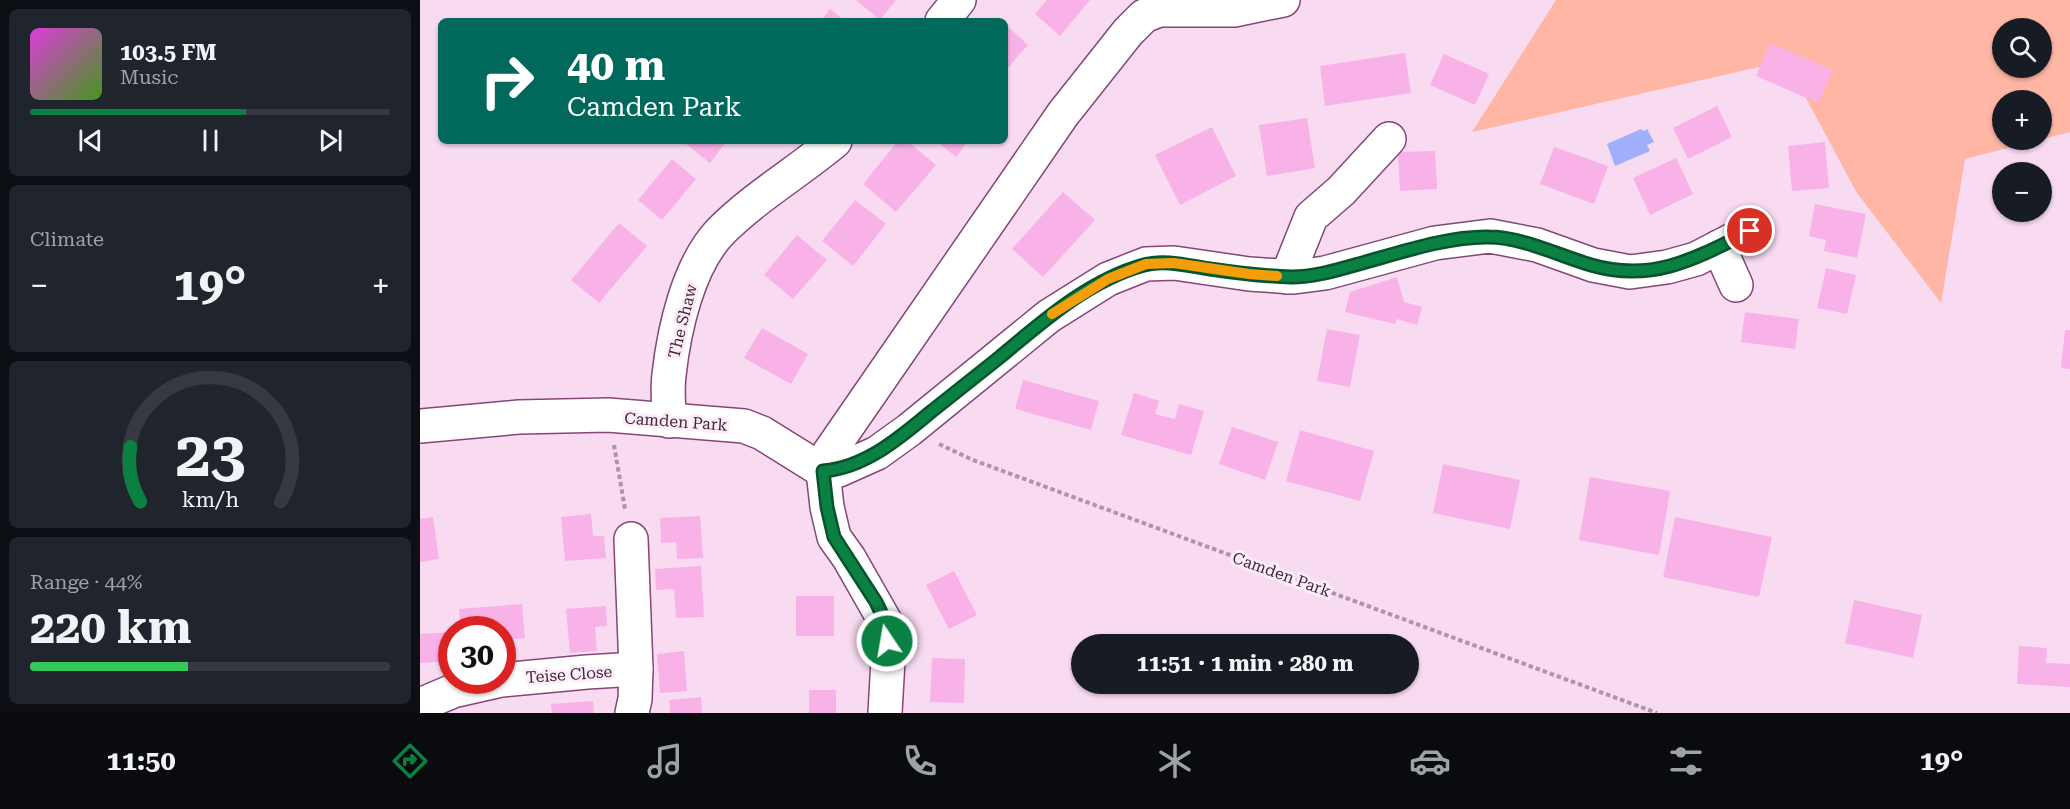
<!DOCTYPE html>
<html lang="en">
<head>
<meta charset="utf-8">
<style>
	:root { --surface:#171b24; --page:#20242c; --text:#f1f3f6; --muted:#9ea1a6; --line:#363941; --accent:#0b8043 }
	body { margin:0; font-family:"Roboto Serif",serif; background:var(--page); color:var(--text); height:100vh; display:flex; flex-direction:column; font-size:22px; white-space:nowrap }
	* { box-sizing:border-box; margin:0 }
	p { font-size:20px; color:var(--muted) }
	.icon { flex:none; width:33px; height:33px; fill:none; stroke:currentColor; stroke-width:2; stroke-linecap:round; stroke-linejoin:round }
	.map { position:relative; flex:1; overflow:hidden }
	.side { display:flex; flex-direction:column; gap:9px; padding:9px; background:#0d0f14; width:420px }
	.side>* { flex:none }
	.top-card { position:absolute; left:18px; top:18px; width:570px; height:126px; border-radius:9px; box-shadow:0 2px 4px #0004; background:#00695c; color:#fff; overflow:hidden }
	.tools { position:absolute; left:1572px; top:18px; display:grid; gap:12px }
	.tools a { display:grid; place-items:center; width:60px; height:60px; border-radius:50%; background:var(--surface); box-shadow:0 2px 4px #0004; font-size:30px }
	.speed { position:absolute; left:18px; top:616px; display:flex; gap:12px; font-size:30px; font-weight:700; text-align:center }
	.speed>* { display:grid; place-content:center; width:78px; height:78px; border-radius:50%; background:var(--surface); box-shadow:0 2px 4px #0004; line-height:1 }
	.speed .limit { border:9px solid #d22; background:#fff; color:#111 }
	.pin { position:absolute; display:grid; place-items:center; width:51px; height:51px; color:#fff; margin:-26px; border:3px solid #fff; border-radius:50%; box-shadow:0 2px 6px #0007 }
	.me { position:absolute; width:66px; margin:-33px; rotate:348deg; stroke-linejoin:round; filter:drop-shadow(0 0 4px #0008) }
	.turn { display:flex; align-items:center; gap:21px; height:126px; padding:0 30px; font-size:27px }
	.turn .icon { width:78px; height:78px; stroke-width:2.5 }
	.turn b { display:block; font-size:42px; line-height:51px }
	.big { font-size:45px; font-weight:700; line-height:1.1 }
	.side .widget { flex:1; display:flex; flex-direction:column; justify-content:center; gap:9px; min-width:0; padding:0 21px; border-radius:9px; background:var(--page) }
	.side .dial { align-items:center; gap:0 }
	.dial svg { height:156px; overflow:visible; fill:none; stroke:var(--line); stroke-width:7; stroke-linecap:round; text-anchor:middle }
	.dial text { fill:var(--text); stroke:none }
	.song { display:flex; align-items:center; gap:18px }
	.cover { width:72px; height:72px; border-radius:9px; background:linear-gradient(135deg,hsl(300 70% 55%),hsl(100 70% 35%)) }
	.played { height:6px; border-radius:3px; background:linear-gradient(90deg,var(--accent) 60%,var(--line) 60%) }
	.keys { display:flex; justify-content:space-around; direction:ltr }
	.heat { display:flex; justify-content:space-between; align-items:center; font-size:33px; direction:ltr }
	.charge { height:9px; border-radius:4px; background:linear-gradient(90deg,#34c759 44%,var(--line) 0) }
	.trip { position:absolute; left:651px; top:634px; width:348px; height:60px; border-radius:30px; background:var(--surface); box-shadow:0 2px 4px #0004; font-weight:700; line-height:60px; text-align:center }
	.dock { display:flex; height:96px; justify-content:space-around; align-items:center; background:#090b0e; color:var(--muted) }
	.dock .icon { width:42px; height:42px }
	.dock .current { color:var(--accent) }
	.dock b { font-size:27px; color:var(--text) }
	main { display:flex; flex:1; min-height:0 }
	.map>svg:first-child { display:block }
	.green { fill:#ffb6a4; fill-rule:evenodd }
	.water { fill:#a0affa }
	.building { fill:#f9b2e8 }
	.lines { fill:none; stroke-linecap:round; stroke-linejoin:round }
	.minor-casing { stroke:#844678; stroke-width:36 }
	.path { stroke:#af93a9; stroke-width:4; stroke-dasharray:4.5 3; stroke-linecap:butt }
	.minor { stroke:#fff; stroke-width:33 }
	.route-casing { stroke:#07532c; stroke-width:15 }
	.route { stroke:#0b8043; stroke-width:10 }
	.slow { stroke:#f59e0b; stroke-width:10 }
	.labels { text-anchor:middle; stroke-width:6; stroke-linejoin:round; paint-order:stroke }
	.street-label { font-size:16px; fill:#42273c; stroke:#fcedf8 }
</style>
</head>
<body>
<main>
<section class="side">
<div class="widget">
<div class="song"><i class="cover"></i><div><b>103.5 FM</b><p>Music</p></div></div>
<div class="played"></div>
<div class="keys"><svg class="icon" aria-label="previous" viewBox="0 0 24 24"><path d="M18 5L8 12l10 7zM5 5v14"/></svg><svg class="icon" aria-label="pause" viewBox="0 0 24 24"><path d="M8 5v14M16 5v14"/></svg><svg class="icon" aria-label="next" viewBox="0 0 24 24"><path d="M6 5l10 7-10 7zM19 5v14"/></svg></div>
</div>
<div class="widget"><p>Climate</p>
<div class="heat"><a>−</a><b class="big">19°</b><a>+</a></div>
</div>
<div class="widget dial"><svg viewBox="0 0 100 80">
<path d="M14 69A42 42 0 1 1 86 69"/>
<path d="M14 69A42 42 0 0 1 9 41" stroke="#0b8043"/>
<text x="50" y="56" font-size="32" font-weight="700">23</text>
<text x="50" y="72" font-size="11">km/h</text>
</svg></div>
<div class="widget"><p>Range · 44%</p><b class="big">220 km</b><div class="charge"></div></div>
</section>
<div class="map">
<svg width="1650" height="713" viewBox="0 0 1650 713">
	<rect width="100%" height="100%" fill="#f8dbf1"/>
	<path class="green" d="M1136 0H1650V132L1545 159 1521 303 1437 193 1366 61 1052 132ZM1582 28H1622V68H1582ZM1582 100H1622V140H1582Z"/>
	<path class="water" d="M1221 129 1224 131 1227 129 1234 142 1227 145 1230 151 1195 166 1187 144Z"/>
	<g class="building">
		<path d="M436 0H476L460 20Z"/>
		<path d="M627 0H670L640 36 615 14Z"/>
		<path d="M410 9 425 21H401Z"/>
		<path d="M585 24 608 45 585 71Z"/>
		<path d="M1350 43 1413 70 1398 103 1336 76Z"/>
		<path d="M985 53 991 93 905 106 900 66Z"/>
		<path d="M1024 54 1069 74 1055 105 1010 85Z"/>
		<path d="M1297 106 1312 137 1268 159 1253 128Z"/>
		<path d="M887 118 895 168 847 176 839 125Z"/>
		<path d="M792 127 816 176 760 205 735 155Z"/>
		<path d="M268 141H307L290 163 266 144Z"/>
		<path d="M478 141H487L516 165 476 212 443 184Z"/>
		<path d="M516 141H548L536 157Z"/>
		<path d="M1405 142 1409 188 1372 191 1368 146Z"/>
		<path d="M1134 147 1188 166 1174 204 1120 184Z"/>
		<path d="M1015 151 1017 189 980 191 978 152Z"/>
		<path d="M1256 158 1273 194 1230 215 1213 178Z"/>
		<path d="M252 159 276 179 242 220 218 200Z"/>
		<path d="M643 192 675 220 623 277 592 249Z"/>
		<path d="M435 200 466 224 433 266 402 241Z"/>
		<path d="M1395 204 1446 214 1437 258 1404 251 1406 240 1389 236Z"/>
		<path d="M199 223 227 246 179 303 151 280Z"/>
		<path d="M377 235 407 260 373 299 344 275Z"/>
		<path d="M1406 268 1436 275 1427 314 1397 308Z"/>
		<path d="M977 277 984 302 1002 307 997 325 977 319 975 324 925 312 930 292Z"/>
		<path d="M1325 312 1379 319 1375 349 1321 342Z"/>
		<path d="M342 328 388 354 371 384 324 358Z"/>
		<path d="M907 329 940 335 930 387 897 381Z"/>
		<path d="M1645 330H1650V369L1641 368Z"/>
		<path d="M603 380 679 401 671 430 595 409Z"/>
		<path d="M714 393 739 401 735 414 755 419 759 404 784 411 771 455 701 435Z"/>
		<path d="M812 427 858 442 845 480 799 464Z"/>
		<path d="M880 430 954 451 940 501 866 481Z"/>
		<path d="M1023 464 1100 480 1090 529 1013 513Z"/>
		<path d="M1170 477 1250 491 1239 555 1159 540Z"/>
		<path d="M171 514 173 536H184L186 558 145 561 141 517Z"/>
		<path d="M280 516 283 558 257 559 256 542 241 543 240 518Z"/>
		<path d="M13 517 19 559 0 562V519Z"/>
		<path d="M1255 517 1352 537 1339 597 1243 577Z"/>
		<path d="M281 566 284 617 256 618 254 589 236 590 235 569Z"/>
		<path d="M534 571 557 615 529 629 506 585Z"/>
		<rect x="376" y="596" width="38" height="40"/>
		<path d="M1434 600 1502 615 1493 658 1425 643Z"/>
		<path d="M102 604 105 638 82 640V630H41L39 609Z"/>
		<path d="M186 606 187 626 175 627 177 651 150 653 146 609Z"/>
		<path d="M32 632V661L0 663V634Z"/>
		<path d="M1599 646 1627 648 1626 663 1650 664V687L1597 684Z"/>
		<path d="M264 651 267 691 240 693 237 654Z"/>
		<path d="M512 658 545 659 544 703 510 702Z"/>
		<rect x="389" y="690" width="27" height="23"/>
		<path d="M281 697 282 713H250L249 700Z"/>
		<path d="M173 701 174 713H132L131 704Z"/>
	</g>
	<g class="lines">
		<defs>
			<g id="minor">
				<path d="M522 21 539 0"/>
				<path d="M1299 247 1316 285"/>
				<path d="M867 277 891 217 921 191 969 139"/>
				<path d="M249 421C249 406 247 390 249 375 254 330 268 265 301 231 335 197 378 172 415 141"/>
				<path d="M0 426 99 417 188 415 324 426 342 433 403 471 419 470 457 453 489 430 629 316 688 279 726 264 754 263 829 274 874 277 905 273 1015 243 1070 236 1117 245 1173 265 1210 272 1247 267 1276 259 1330 231"/>
				<path d="M211 539 216 669 215 699 212 713"/>
				<path d="M82 680 167 672 216 669"/>
				<path d="M0 705 33 691 77 681"/>
				<path d="M465 713 468 660 466 623 429 558 414 537 407 507 403 471 409 453 643 114 708 32 724 16 739 10H814L863 0"/>
			</g>
		</defs>
		<use href="#minor" class="minor-casing"/>
		<g class="path">
			<path d="M519 444 553 460 1237 713"/>
			<path d="M194 445 205 509"/>
		</g>
		<use href="#minor" class="minor"/>
	</g>
	<g class="lines">
		<defs>
			<path id="route" d="M467 641 466 623 456 602 414 537 407 507 403 471C445 468 481 437 512 411 535 393 557 375 580 357 623 321 669 280 724 265 745 259 769 266 790 269 817 273 843 276 871 277 893 277 914 271 935 265 976 254 1027 236 1069 237 1102 237 1140 256 1171 265 1233 283 1277 258 1330 231"/>
		</defs>
		<use href="#route" class="route-casing"/>
		<use href="#route" class="route"/>
		<path class="slow" d="M632 314 688 279 726 264 754 263 829 274 857 276"/>
	</g>
	<g class="labels">
		<g class="street-label">
			<text transform="translate(262 321) rotate(-76)" y="6">The Shaw</text>
			<text transform="translate(256 421) rotate(4)" y="6">Camden Park</text>
			<text transform="translate(862 574) rotate(20)" y="6">Camden Park</text>
			<text transform="translate(149 674) rotate(-4)" y="6">Teise Close</text>
		</g>
	</g>
</svg>
<div class="tools">
<a><svg class="icon" aria-label="search" viewBox="0 0 24 24"><circle cx="10" cy="10" r="6"/><path d="M15 15l6 6"/></svg></a>
<a>+</a>
<a>−</a>
</div>
<div class="speed"><div class="limit">30</div></div>
<div class="pin" style="left:1330px;top:231px;background:#d93025"><svg class="icon" aria-label="arrive" viewBox="0 0 24 24"><path d="M6 21V4h12l-3 4 3 4H6"/></svg></div>
<svg class="me" style="left:467px;top:641px" viewBox="-20 -20 40 40"><circle r="17" fill="#0b8043" stroke="#fff" stroke-width="3"/><path d="M0-11L8 9 0 5-8 9z" fill="#fff"/></svg>
<div class="trip">11:51 · 1 min · 280 m</div>
<div class="top-card">
<div class="turn"><svg class="icon" aria-label="right" viewBox="0 0 24 24"><path d="M7 20v-9h11M14 6l5 5-5 5"/></svg><div><b>40 m</b>Camden Park</div></div>
</div>
</div>
</main>
<nav class="dock">
<b>11:50</b>
<svg class="icon current" aria-label="directions" viewBox="0 0 24 24"><path d="M12 3l9 9-9 9-9-9zM9 14v-3h6M13 9l2 2-2 2"/></svg>
<svg class="icon" aria-label="music" viewBox="0 0 24 24"><path d="M9 18V5l10-2v13"/><circle cx="6" cy="18" r="3"/><circle cx="16" cy="16" r="3"/></svg>
<svg class="icon" aria-label="phone" viewBox="0 0 24 24"><path d="M5 4h4l2 5-3 2q2 4 5 5l2-3 5 2v4C11 20 4 13 5 4z"/></svg>
<svg class="icon" aria-label="climate" viewBox="0 0 24 24"><path d="M12 3v18M4 7l16 10M4 17L20 7"/></svg>
<svg class="icon" aria-label="car" viewBox="0 0 24 24"><path d="M5 17H2v-5l4-1 3-4h7l3 4 3 1v5h-3M9 17h6M6 11h13"/><circle cx="7" cy="17" r="2"/><circle cx="17" cy="17" r="2"/></svg>
<svg class="icon" aria-label="filters" viewBox="0 0 24 24"><path d="M4 7h16M4 17h16"/><circle cx="9" cy="7" r="2"/><circle cx="15" cy="17" r="2"/></svg>
<b>19°</b>
</nav>
</body>
</html>
